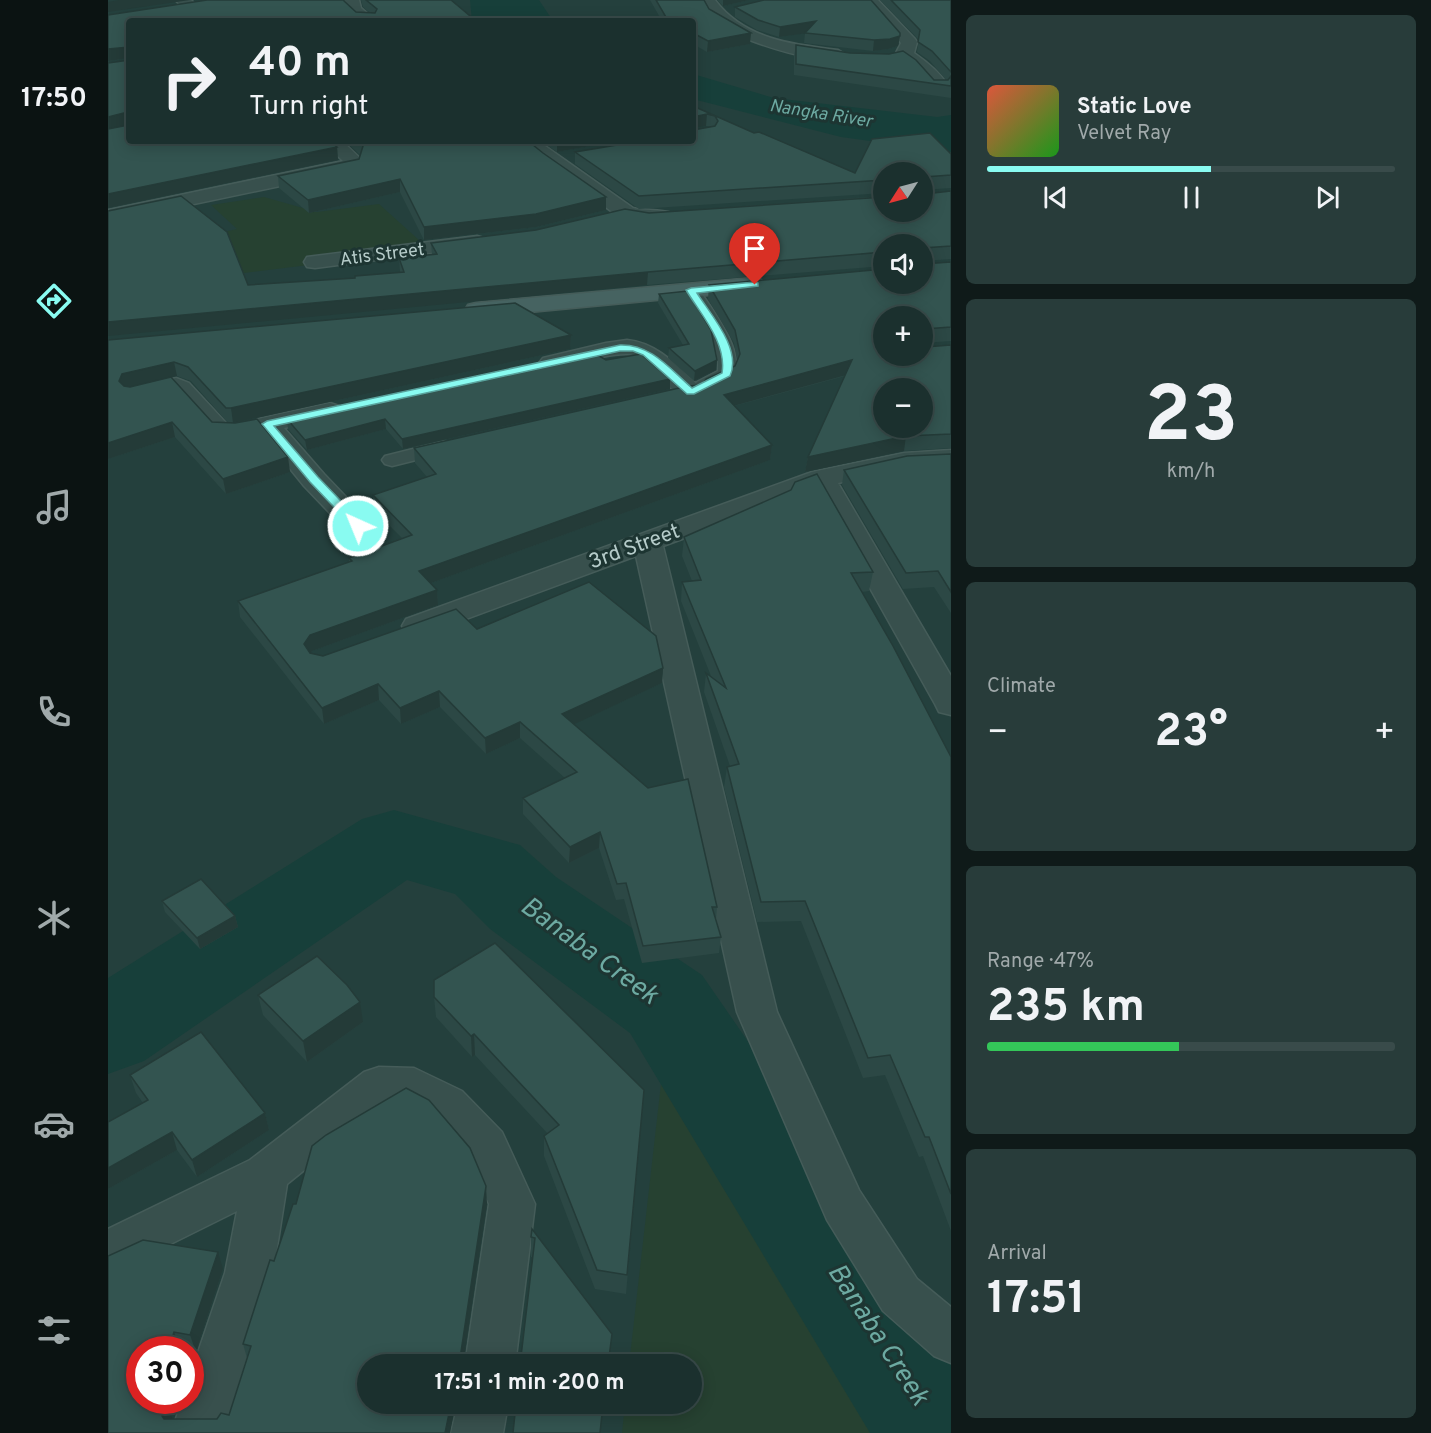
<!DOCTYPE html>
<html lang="en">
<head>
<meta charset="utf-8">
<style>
	:root { --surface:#1b302e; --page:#283c3a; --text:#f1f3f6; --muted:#a0a9aa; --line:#394b4a; --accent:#89fbf1 }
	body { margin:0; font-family:Overpass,sans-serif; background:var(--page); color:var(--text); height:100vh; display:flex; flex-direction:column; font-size:22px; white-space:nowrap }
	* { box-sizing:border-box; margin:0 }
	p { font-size:20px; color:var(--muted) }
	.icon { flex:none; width:33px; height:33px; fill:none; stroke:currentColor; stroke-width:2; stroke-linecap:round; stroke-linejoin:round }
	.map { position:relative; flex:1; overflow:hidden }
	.sheet { display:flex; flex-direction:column; gap:15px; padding:15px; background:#0f1a19; width:480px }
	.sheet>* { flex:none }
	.guide { position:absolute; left:18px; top:18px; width:570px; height:126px; border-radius:6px; box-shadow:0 3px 15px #0003,0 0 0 2px var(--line); background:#1b302e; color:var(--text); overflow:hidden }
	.needle { width:39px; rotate:234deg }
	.fabs { position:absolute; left:765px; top:162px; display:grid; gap:12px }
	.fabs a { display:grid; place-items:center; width:60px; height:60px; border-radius:50%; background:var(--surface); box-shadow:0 3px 15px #0003,0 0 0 2px var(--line); font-size:30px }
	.speed { position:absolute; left:18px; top:1336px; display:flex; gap:12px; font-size:30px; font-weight:700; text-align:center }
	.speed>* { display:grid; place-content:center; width:78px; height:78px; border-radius:50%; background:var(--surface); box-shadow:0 3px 15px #0003,0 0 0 2px var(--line); line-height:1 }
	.speed .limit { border:9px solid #d22; background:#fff; color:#111 }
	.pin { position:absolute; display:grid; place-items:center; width:51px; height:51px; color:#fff; margin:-62px -26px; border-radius:50% 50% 50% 0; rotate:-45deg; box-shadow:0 0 6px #0007 }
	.pin .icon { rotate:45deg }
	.me { position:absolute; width:66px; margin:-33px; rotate:316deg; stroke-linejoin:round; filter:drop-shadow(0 0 4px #0008) }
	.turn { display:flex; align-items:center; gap:21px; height:126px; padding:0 24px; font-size:27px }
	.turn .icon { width:78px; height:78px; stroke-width:2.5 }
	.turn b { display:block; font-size:42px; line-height:51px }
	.big { font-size:45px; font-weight:700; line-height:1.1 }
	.sheet .tile { flex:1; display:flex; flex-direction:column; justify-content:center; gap:9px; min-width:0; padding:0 21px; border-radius:9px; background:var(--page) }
	.sheet .dial { align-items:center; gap:0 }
	.dial b { font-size:78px; line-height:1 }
	.song { display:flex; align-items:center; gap:18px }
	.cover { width:72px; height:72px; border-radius:9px; background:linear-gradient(135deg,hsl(10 70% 55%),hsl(120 70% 35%)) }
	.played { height:6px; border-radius:3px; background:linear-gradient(90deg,var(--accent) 55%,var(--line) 55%) }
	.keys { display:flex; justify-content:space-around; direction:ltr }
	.heat { display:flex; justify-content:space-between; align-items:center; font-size:33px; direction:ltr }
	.charge { height:9px; border-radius:4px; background:linear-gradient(90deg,#34c759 47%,var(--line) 0) }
	.trip { position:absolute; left:249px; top:1354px; width:345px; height:60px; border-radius:30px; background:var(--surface); box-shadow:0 3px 15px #0003,0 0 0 2px var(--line); font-weight:700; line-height:60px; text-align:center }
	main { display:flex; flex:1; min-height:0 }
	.tabs { display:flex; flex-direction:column; width:108px; justify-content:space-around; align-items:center; background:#0b1312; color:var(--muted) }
	.tabs .icon { width:42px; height:42px }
	.tabs .on { color:var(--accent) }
	.tabs b { font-size:27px; color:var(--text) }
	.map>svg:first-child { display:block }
	.green { fill:#264131 }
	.water { fill:#173f3a }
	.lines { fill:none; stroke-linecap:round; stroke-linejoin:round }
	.river { fill:#173f3a; fill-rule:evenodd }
	.lane-casing { stroke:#455c59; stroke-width:3 }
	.street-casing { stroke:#455c59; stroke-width:3 }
	.secondary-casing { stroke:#455c59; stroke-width:3 }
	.lane { fill:#38504d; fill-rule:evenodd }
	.street { fill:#38504d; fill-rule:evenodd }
	.secondary { fill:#466361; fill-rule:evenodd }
	.wall { fill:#2c4845; fill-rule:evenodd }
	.shaded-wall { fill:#243b38 }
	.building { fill:#335450; stroke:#243b38; stroke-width:1.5; fill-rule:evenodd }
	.route { fill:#89fbf1; stroke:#59a39d; stroke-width:1.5 }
	.labels { text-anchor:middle; stroke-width:6; stroke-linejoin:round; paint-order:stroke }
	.far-water-label { font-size:18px; font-style:italic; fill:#6daaa2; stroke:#1d3532 }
	.far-street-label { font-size:18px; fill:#b5cbc9; stroke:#1d3532 }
	.street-label { font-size:21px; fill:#b5cbc9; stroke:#1d3532 }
	.near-water-label { font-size:27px; font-style:italic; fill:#6daaa2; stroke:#1d3532 }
</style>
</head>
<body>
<main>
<nav class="tabs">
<b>17:50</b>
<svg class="icon on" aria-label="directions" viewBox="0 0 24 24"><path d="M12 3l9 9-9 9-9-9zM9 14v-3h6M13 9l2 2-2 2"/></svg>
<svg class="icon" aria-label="music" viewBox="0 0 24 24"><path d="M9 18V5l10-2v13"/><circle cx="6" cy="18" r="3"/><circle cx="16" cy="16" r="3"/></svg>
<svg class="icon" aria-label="phone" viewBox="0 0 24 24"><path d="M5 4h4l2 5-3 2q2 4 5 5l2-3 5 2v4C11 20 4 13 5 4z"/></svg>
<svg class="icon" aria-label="climate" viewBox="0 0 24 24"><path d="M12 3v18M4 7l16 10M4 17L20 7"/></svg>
<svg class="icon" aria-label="car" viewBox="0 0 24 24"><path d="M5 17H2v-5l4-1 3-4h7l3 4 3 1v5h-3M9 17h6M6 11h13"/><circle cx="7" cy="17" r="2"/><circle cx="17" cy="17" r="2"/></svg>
<svg class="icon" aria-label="filters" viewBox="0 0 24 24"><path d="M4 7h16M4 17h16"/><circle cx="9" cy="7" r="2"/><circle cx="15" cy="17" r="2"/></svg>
</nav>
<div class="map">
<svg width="843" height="1433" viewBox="0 0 843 1433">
	<rect width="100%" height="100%" fill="#24403d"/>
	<g class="green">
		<path d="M156 197 209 212 271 204 322 250 0 290V259L129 229 103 205Z"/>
		<path d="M554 1075 722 1356 800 1433H514L517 1404H584V1365H521Z"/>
	</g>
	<g class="water">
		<path d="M431 0 445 21H364L362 0Z"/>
		<path d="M585 74 666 98 829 117 843 115V152L733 137 585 99Z"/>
	</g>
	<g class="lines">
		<path class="river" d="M286 810 412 845 448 877 594 975 843 1335V1433H762L522 1033 382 929 347 894 299 880 36 1061 0 1074V978L254 819Z"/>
		<defs>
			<g id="lane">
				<path d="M583 285 589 287C602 306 640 355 625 378L601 390H589L586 386 589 382 610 371C612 340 590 315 575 290Z"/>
				<path d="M68 378 81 383 119 424 143 425 145 429 143 433 114 436 107 434 66 389 39 396 33 395 30 391 33 387Z"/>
				<path d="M337 441 344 443 347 447 344 451 284 466 277 464 274 460 277 456Z"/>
			</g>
			<g id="street">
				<path d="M67 0H83L89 6 87 9H77Z"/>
				<path d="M237 0H251L253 8 268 21H250L238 10Z"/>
				<path d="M592 0H607C636 39 685 45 730 50L738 55C725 71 637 41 620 30 608 23 600 12 592 0Z"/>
				<path d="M755 0H770L807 39 809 42 806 53C819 62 831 72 840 85L838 89H826L788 53 793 43Z"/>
				<path d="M214 141H234L254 160 251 169 244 171 0 222V210L235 161Z"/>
				<path d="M409 141H430L525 208C538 211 551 209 564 213L567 217 564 221 540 224 511 217Z"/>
				<path d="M369 236 376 238 379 242 376 246 207 268 199 267 196 262 199 257 207 256Z"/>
				<path d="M519 340C550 343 570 367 592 387L595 392 592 397C563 404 549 364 525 355 510 350 460 366 443 370L435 368 431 363 435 358 498 343Z"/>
				<path d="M222 403 231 406 235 411 231 416 176 428 216 474 260 520 264 526 260 532 250 534 240 532 196 486 146 424 150 419Z"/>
				<path d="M843 450V466L796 469 730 483 843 676V715L831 712 827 704 707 490 555 546 669 1012 751 1190 809 1279 843 1307V1363L826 1356 775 1311 719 1220 629 1012 528 556 320 633 309 636 298 633 294 626 298 619 704 472 796 453Z"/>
				<path d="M271 1067 306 1068 354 1091 394 1132 427 1204 407 1365H357L381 1204 362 1159 324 1117 300 1104 279 1103 179 1184 165 1273 115 1433H63L74 1401H82V1376L117 1273 129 1211 0 1275V1229L142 1160 256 1072Z"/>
				<path d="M350 1404H400L395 1433H343Z"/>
			</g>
			<path id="secondary" d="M645 278 653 280 656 285 653 290 368 317 360 315 357 310 360 305 368 303Z"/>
		</defs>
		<use href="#lane" class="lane-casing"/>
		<use href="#street" class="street-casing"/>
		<use href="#secondary" class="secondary-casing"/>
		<use href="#lane" class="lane"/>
		<use href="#street" class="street"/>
		<use href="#secondary" class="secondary"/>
	</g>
	<g class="wall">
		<path d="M253 0H343L368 21H21L229 147 230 160 0 208V63L21 60V58L0 61V15L236 1 248 12 262 13 255 7Z"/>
		<path d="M542 0H596L601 9 642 44 599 52 585 44V21H554Z"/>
		<path d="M609 0H641L615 6Z"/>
		<path d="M772 0H843V98L686 75V56L688 45 826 80H838L822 61 809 52 811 40Z"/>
		<path d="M627 7 792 33 790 46 780 49 765 51 696 43 697 33 671 37 649 30 627 17Z"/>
		<path d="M585 106 646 133 747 173 843 154V188L814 190 776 172V193L531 209 467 164V152L585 141 603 127 598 126Z"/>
		<path d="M237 141H420L435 153 498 197V210L428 227 316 240 292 192 201 213 171 188 170 176 251 159 252 155Z"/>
		<path d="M433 141H509L449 152Z"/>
		<path d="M843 191V259L815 261V264L843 262V341L814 343V316L776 356 817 347 843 345V448L796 451 697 472 700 457 737 376 626 406 664 445 662 460 323 583 329 590 330 605 204 651 202 653 215 656 369 629 555 668 554 683 466 724 609 907 608 919 613 937 611 953 534 963 516 899 508 900 491 848 461 863 415 814V798L457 778 412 738 378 754 332 707 293 724 271 700 216 724 132 617 130 601 241 562V558L294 538 266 510 265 495 319 477 307 463 306 448 594 385 627 366 629 361 626 343 600 299 601 285 814 284 776 244V266L539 285H140L247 278 292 272 291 258 324 255 323 243 428 230 541 213Z"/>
		<path d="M551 294 609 360 608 370 586 381 560 358 561 348 575 345 550 303Z"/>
		<path d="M463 335 462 349 125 423 182 472 118 494 67 437 0 459V340ZM69 376 83 381 120 423 104 422 63 377Z"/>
		<path d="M498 360 562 389 295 449 278 429 199 450 180 429 179 419Z"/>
		<path d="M843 454V613L826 587 795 589 734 485 736 470Z"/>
		<path d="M576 537 765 572 761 591 754 592 843 757V1231L815 1156 811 1157 777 1075 755 1078 693 921 649 922 616 787 619 767 622 766 596 692 598 673 603 676 573 601 574 582 584 581 574 556Z"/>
		<path d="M54 901 127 916 130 927 92 949 57 912Z"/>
		<path d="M150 995 255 1022 199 1062 155 1015Z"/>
		<path d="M326 997 536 1090 518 1294 487 1289 436 1156V1136L440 1134 367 1055 364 1057 328 1017Z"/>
		<path d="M22 1075 157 1113 161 1130 89 1177 69 1150 0 1189V1122L35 1103 28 1093Z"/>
		<path d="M188 1204H379L355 1365H260L342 1433H0V1256L115 1269 88 1352 82 1351V1350L72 1349 32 1401H54L53 1403 65 1419H109L121 1415 139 1358 135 1344Z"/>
		<path d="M424 1229 504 1334 424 1257H423V1237Z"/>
	</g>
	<g class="shaded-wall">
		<path d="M11 0H82L0 12V2Z"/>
		<path d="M615 0H641L615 6Z"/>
		<path d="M708 21 707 32 671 37 672 27Z"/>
		<path d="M643 33 642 44 599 52 600 41Z"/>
		<path d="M792 36 790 46 780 49 765 51 766 40Z"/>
		<path d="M21 47V58L0 61V49Z"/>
		<path d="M20 112 21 125 0 129V117Z"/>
		<path d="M599 114 598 126 585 128V117Z"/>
		<path d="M449 141H509L449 152Z"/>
		<path d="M229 147 230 160 0 208V194Z"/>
		<path d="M292 179V192L201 213 200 200Z"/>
		<path d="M498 197V210L428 227 316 240V227Z"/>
		<path d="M540 272 539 285 0 336V322Z"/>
		<path d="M463 335 462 349 125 423 123 408Z"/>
		<path d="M609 360 608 370 586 381 587 371Z"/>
		<path d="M744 360 742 374 614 409 616 395Z"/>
		<path d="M66 362 69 376 17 389 11 381 14 374Z"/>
		<path d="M562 379V389L295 449 294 439Z"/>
		<path d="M277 419 278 429 199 450 197 440Z"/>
		<path d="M64 422 67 437 0 459V443Z"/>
		<path d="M798 436 796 451 697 472 700 457Z"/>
		<path d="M664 445 662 460 312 587 311 571Z"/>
		<path d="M180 457 182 472 118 494 115 479Z"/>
		<path d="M329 590 330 605 204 651 198 660 196 644 202 635Z"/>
		<path d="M555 668 554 683 454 730V714Z"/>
		<path d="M270 684 271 700 216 724 214 708Z"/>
		<path d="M331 691 332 707 293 724 292 708Z"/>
		<path d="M412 722V738L378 754 377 738Z"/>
		<path d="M492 832 491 848 461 863 462 847Z"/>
		<path d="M127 916 130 927 92 949 89 938Z"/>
		<path d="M252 1002 255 1022 199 1062 195 1041Z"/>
		<path d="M366 1034 367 1055 364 1057 363 1036Z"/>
		<path d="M157 1113 161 1130 89 1177 84 1160Z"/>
		<path d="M64 1132 69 1150 0 1189V1168Z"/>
		<path d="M378 1186 379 1204 355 1365H351Z"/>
		<path d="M110 1252 115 1269 88 1352 82 1335Z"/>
		<path d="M66 1332 72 1349V1350H60Z"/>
		<path d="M59 1403 65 1420 61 1432 54 1416Z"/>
		<path d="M343 1404H347L342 1433H337Z"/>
	</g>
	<g class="building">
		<path d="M99 0H236V1L248 12 267 13 269 9 258 0H343L368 21H21V141H222L229 147 0 194V129L21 125 20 112 0 117V63L21 60V47L0 49V15Z"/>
		<path d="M548 0H596L601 9 643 33 600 41 585 33V21H562L559 19Z"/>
		<path d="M656 0H763L792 33V36L782 39 766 40 697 33 708 21 672 27 650 20 627 7Z"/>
		<path d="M783 0H843V72L824 51 810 42 812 30Z"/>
		<path d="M688 45 742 53 781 54 795 51 808 60 826 80H840L843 76V86L688 64Z"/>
		<path d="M585 106 646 133 651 132 747 173 764 139 822 133 843 154V175L816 177 814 179V172H776V180L531 196 467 152 533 141H585V130L607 126 610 121 607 116 599 114 585 117Z"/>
		<path d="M249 141H420L435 153 498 197 428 214 316 227 292 179 200 200 170 176 251 159 255 146Z"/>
		<path d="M843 191V246L815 248V264L843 262V327L817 329 814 340V316H776V356H814V346L817 347 843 345V434L798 436 700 457 744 360 616 395 664 445 311 571 329 590 202 635 196 644 202 653 215 656 348 609 369 629 481 582 548 636 555 668 454 714 540 788 580 779 609 907H604L613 937 535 946 518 883 509 884 492 832 462 847 415 798 469 772 412 722 377 738 331 691 292 708 270 684 214 708 130 601 244 561 241 558 304 535 265 495 328 474 306 448 580 386 594 385 598 379 627 366 632 354 627 330 601 285 776 269V284H814V244H776V252L540 272 0 322V211L73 196 119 232 140 285 247 278V276L296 272 291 258 329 254 323 243 428 230 517 209 541 213 776 197V212H814V192L817 194ZM776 388H814V428H776Z"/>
		<path d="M580 291 603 330 609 360 587 371 561 348 581 344 551 294Z"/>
		<path d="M407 303 463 335 123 408H118L80 367 66 362 14 374 11 381 16 386 22 387 63 377 104 422 127 423 149 419 180 457 115 479 64 422 0 443V340Z"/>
		<path d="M486 353 498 360 533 354 562 379 294 439 277 419 197 440 179 419Z"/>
		<path d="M843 454V592L830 571 798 573 736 470 799 456Z"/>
		<path d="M709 474 765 572 743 573 785 646 843 757V1194L821 1137H817L782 1055 760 1058 697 901 653 902 619 767 631 764 598 673 618 688 574 582 593 580 576 537 683 490 687 482Z"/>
		<path d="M93 879 127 916 89 938 54 901Z"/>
		<path d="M387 943 536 1090 519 1275 489 1270 436 1136 451 1125 366 1034 363 1036 326 997V980Z"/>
		<path d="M209 956 239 985 252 1002 195 1041 150 995Z"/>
		<path d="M93 1032 157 1113 84 1160 64 1132 0 1168V1122L40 1100 22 1075Z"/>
		<path d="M298 1088 321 1100 362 1148 378 1186 351 1365H260V1404H343L337 1433H0V1256L35 1240 110 1252 82 1335 66 1332 60 1350H32V1401H45L59 1403 54 1416 56 1419H109L113 1413 121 1415 143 1346 135 1344 162 1260 166 1261 185 1204H188L204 1146 218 1135Z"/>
		<path d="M424 1229 504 1334 500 1365H412L427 1238 423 1237Z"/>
		<path d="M408 1404H495L492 1433H405Z"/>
	</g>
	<path class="route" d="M647 282 650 283V286L589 293C603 315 634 349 622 376L586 394H579L535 355 525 351H512L166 426 210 477 254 523V528H246L202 482 154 424 159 421 512 345C543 344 561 368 584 388L614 373C619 343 593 315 578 290L583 288Z"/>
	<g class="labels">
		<g class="far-water-label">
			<text transform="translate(713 113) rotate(9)" y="6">Nangka River</text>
		</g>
		<g class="far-street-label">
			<text transform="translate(274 254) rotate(-7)" y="6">Atis Street</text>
		</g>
		<g class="street-label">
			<text transform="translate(526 546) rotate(-20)" y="7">3rd Street</text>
		</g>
		<g class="near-water-label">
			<text transform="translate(482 950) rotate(36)" y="9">Banaba Creek</text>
			<text transform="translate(771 1334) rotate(57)" y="9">Banaba Creek</text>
		</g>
	</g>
</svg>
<div class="fabs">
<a><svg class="needle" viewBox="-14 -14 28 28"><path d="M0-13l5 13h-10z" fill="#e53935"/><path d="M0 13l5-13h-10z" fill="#a0a9aa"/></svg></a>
<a><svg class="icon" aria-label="sound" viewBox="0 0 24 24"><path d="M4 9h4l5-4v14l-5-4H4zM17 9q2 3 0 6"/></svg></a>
<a>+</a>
<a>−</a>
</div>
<div class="speed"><div class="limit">30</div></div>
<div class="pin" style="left:647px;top:285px;background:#d93025"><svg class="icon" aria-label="arrive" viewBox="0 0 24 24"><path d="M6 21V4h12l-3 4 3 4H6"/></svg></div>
<svg class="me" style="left:250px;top:526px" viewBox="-20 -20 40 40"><circle r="17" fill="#89fbf1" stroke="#fff" stroke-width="3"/><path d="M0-11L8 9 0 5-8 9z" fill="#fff"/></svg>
<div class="trip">17:51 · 1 min · 200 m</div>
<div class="guide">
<div class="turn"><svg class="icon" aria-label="right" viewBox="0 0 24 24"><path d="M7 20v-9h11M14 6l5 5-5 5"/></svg><div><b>40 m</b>Turn right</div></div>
</div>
</div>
<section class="sheet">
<div class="tile">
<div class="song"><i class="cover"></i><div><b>Static Love</b><p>Velvet Ray</p></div></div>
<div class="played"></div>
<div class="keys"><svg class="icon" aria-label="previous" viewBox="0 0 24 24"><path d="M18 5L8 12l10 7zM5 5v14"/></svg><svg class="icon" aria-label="pause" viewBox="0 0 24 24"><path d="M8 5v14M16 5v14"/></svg><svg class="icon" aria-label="next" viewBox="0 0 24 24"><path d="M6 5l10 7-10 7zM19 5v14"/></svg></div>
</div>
<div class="tile dial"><b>23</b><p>km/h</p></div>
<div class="tile"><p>Climate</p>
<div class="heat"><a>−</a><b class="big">23°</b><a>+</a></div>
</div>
<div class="tile"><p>Range · 47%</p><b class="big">235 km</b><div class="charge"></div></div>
<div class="tile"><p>Arrival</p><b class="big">17:51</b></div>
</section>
</main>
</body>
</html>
